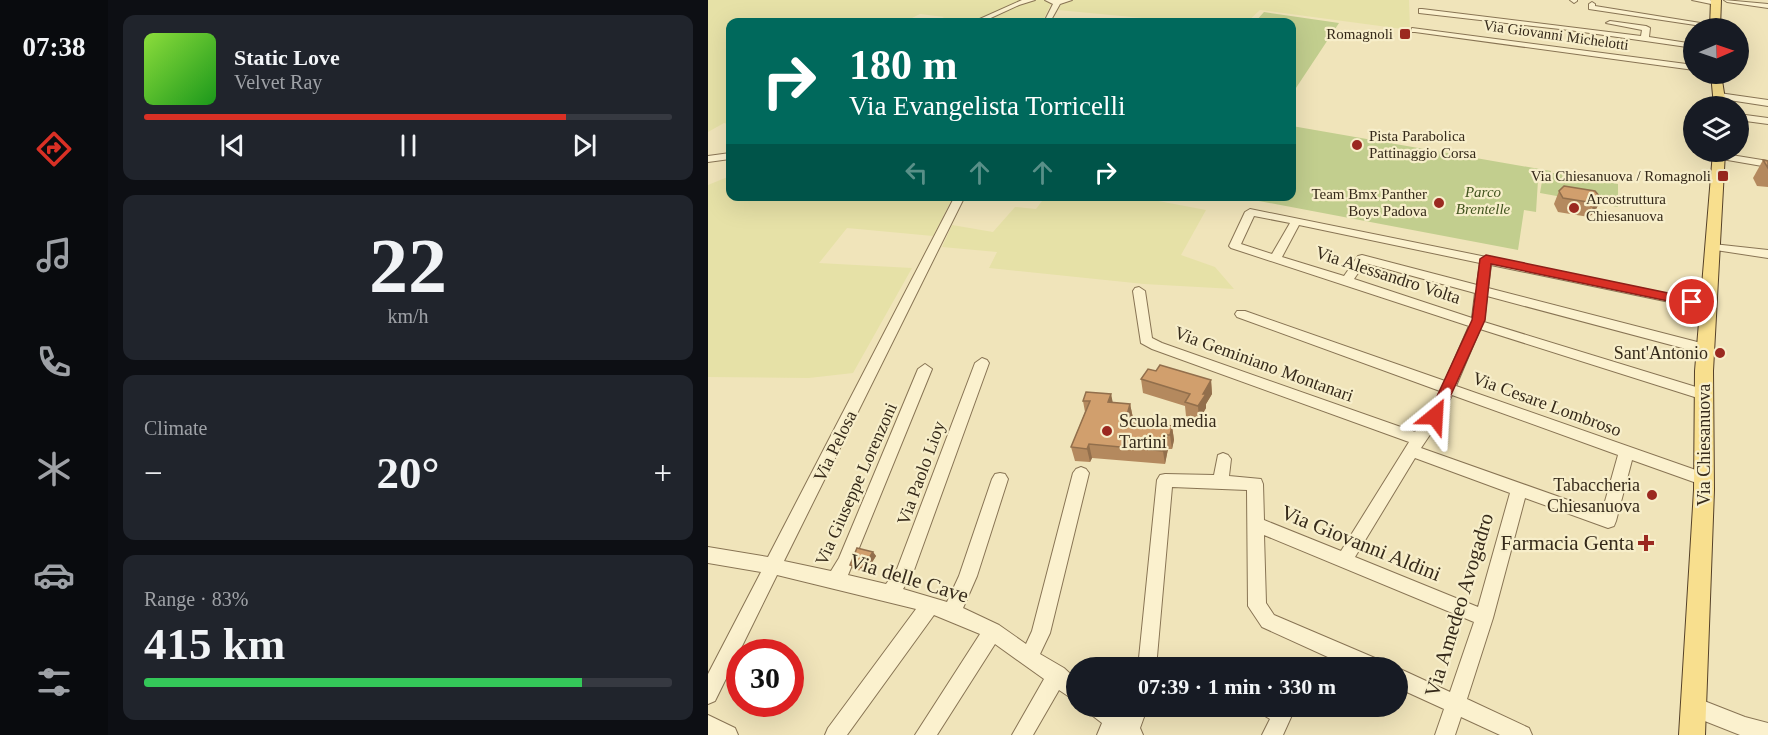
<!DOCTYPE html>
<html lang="en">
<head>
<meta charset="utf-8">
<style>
	:root { --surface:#171b24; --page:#20242c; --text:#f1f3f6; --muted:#9ea1a6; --line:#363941; --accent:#d93025 }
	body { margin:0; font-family:Georgia,serif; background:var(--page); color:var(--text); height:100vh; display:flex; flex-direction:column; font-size:22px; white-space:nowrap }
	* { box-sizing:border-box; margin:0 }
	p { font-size:20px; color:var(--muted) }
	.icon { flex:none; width:33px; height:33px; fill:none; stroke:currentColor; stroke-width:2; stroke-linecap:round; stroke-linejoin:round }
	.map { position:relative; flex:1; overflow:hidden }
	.panel { display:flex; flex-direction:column; gap:15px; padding:15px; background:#0d0f14; width:600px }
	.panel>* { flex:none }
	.top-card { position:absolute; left:18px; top:18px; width:570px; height:183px; border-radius:12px; box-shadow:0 6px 24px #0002; background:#00695c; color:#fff; overflow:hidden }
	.needle { width:39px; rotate:88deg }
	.fabs { position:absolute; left:975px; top:18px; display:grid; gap:12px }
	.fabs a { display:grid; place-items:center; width:66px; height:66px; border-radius:50%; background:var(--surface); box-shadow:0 6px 24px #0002; font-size:30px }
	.speed { position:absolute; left:18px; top:639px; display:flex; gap:12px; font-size:30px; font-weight:700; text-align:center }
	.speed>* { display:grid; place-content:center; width:78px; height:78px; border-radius:50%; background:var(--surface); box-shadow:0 6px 24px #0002; line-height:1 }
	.speed .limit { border:9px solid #d22; background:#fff; color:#111 }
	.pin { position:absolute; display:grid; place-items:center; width:51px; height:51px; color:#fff; margin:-26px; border:3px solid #fff; border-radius:50%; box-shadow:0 2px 6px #0007 }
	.me { position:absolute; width:66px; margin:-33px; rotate:27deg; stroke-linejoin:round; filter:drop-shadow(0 0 4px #0008) }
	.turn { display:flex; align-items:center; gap:21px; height:126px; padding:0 24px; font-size:27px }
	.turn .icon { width:78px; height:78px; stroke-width:2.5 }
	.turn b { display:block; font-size:42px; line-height:51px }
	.lanes { display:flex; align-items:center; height:57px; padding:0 24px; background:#0003; justify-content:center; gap:30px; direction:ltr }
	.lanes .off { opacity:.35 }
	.big { font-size:45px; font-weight:700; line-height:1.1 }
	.panel .card { flex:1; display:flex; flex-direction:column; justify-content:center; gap:9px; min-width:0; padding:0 21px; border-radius:12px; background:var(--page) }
	.panel .dial { align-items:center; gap:0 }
	.dial b { font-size:78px; line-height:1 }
	.song { display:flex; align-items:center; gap:18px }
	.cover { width:72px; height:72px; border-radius:9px; background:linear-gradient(135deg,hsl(90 70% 55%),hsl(120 70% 35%)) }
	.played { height:6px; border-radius:3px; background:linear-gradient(90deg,var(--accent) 80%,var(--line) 80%) }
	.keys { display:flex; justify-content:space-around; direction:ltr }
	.heat { display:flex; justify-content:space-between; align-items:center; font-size:33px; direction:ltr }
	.charge { height:9px; border-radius:4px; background:linear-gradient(90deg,#34c759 83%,var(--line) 0) }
	.trip { position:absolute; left:358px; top:657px; width:342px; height:60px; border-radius:30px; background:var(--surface); box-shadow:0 6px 24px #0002; font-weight:700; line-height:60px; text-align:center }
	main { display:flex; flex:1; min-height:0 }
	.menu { display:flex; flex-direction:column; width:108px; justify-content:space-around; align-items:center; background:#090b0e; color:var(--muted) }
	.menu .icon { width:42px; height:42px }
	.menu .selected { color:var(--accent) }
	.menu b { font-size:27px; color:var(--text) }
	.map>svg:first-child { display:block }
	.farmland { fill:#e6e1a7 }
	.green { fill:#c2ce8e }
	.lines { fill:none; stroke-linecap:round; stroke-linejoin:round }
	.minor-casing { stroke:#887454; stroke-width:2 }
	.major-casing { stroke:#554129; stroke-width:2 }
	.minor { fill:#fbf1ce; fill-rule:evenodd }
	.major { fill:#f8df8e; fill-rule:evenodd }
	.wall { fill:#b4895e }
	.shaded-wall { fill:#926f4c }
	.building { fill:#d19f6d; stroke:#926f4c; stroke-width:1.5 }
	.route { fill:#d93025; stroke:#8d1f18; stroke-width:1.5 }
	.poi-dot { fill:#9b2920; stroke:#f7eeca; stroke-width:2 }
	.labels { text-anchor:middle; stroke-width:4.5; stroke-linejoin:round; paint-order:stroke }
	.far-poi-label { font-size:15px; fill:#362a1a; stroke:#f7eeca; text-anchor:end }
	.far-street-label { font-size:15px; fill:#362a1a; stroke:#f7eeca }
	.far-park-label { font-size:15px; font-style:italic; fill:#42541f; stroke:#f7eeca }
	.street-label { font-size:18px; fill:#362a1a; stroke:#f7eeca }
	.poi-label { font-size:18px; fill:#362a1a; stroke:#f7eeca; text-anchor:end }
	.near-street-label { font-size:21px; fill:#362a1a; stroke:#f7eeca }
	.near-poi-label { font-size:21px; fill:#362a1a; stroke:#f7eeca; text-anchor:end }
</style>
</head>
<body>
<main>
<nav class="menu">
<b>07:38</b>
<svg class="icon selected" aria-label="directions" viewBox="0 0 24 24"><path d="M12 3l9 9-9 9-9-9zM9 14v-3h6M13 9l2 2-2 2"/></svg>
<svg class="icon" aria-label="music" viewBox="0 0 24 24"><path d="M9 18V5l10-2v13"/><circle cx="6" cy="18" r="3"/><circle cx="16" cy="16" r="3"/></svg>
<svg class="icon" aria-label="phone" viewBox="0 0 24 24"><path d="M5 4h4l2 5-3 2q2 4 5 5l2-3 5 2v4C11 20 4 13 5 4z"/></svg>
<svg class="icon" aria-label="climate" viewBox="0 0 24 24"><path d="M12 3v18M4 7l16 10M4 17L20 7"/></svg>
<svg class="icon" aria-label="car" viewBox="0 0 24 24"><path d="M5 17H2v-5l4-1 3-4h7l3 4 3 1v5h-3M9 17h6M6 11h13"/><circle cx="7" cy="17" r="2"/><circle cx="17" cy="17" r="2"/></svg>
<svg class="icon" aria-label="filters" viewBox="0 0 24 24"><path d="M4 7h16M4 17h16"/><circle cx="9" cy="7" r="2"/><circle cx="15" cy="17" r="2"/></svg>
</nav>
<section class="panel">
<div class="card">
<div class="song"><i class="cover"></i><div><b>Static Love</b><p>Velvet Ray</p></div></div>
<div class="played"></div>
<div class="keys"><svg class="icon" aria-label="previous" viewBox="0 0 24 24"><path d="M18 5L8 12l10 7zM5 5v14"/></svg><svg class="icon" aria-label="pause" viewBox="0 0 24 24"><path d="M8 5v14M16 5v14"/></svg><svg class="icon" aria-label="next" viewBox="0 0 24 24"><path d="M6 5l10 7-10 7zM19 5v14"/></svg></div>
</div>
<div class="card dial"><b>22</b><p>km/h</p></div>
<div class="card"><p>Climate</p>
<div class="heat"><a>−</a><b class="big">20°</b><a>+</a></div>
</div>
<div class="card"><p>Range · 83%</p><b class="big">415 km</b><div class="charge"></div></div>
</section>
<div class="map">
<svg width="1060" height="735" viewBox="0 0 1060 735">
	<rect width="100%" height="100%" fill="#f0e4ba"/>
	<g class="farmland">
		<path d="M0 0H345L334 22H228L236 17 212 14 196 22H22V125L16 123 0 132Z"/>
		<path d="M356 0H701L702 30 552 10 539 22H477L350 10Z"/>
		<path d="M22 176V196L245 197 225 236 139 228 111 263 204 268 145 373 101 378 0 377V185Z"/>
		<path d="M337 197H429L498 210 473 255 507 267 526 289 436 284 281 268 289 252 234 247 244 225 285 232 307 207 328 209Z"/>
	</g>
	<g class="green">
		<path d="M556 12 631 23 584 94V22H547Z"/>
		<path d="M584 126 843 171V183L845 173 910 184V207L832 193 834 181 830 180 828 212 816 210 810 250 530 197 584 196Z"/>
	</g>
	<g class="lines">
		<defs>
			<g id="minor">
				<path d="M314 0H327L311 5 274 22H265Z"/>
				<path d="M337 0H364L352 4 342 22H336L345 4Z"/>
				<path d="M862 0H869V1L866 3Z"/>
				<path d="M984 0H1002L1011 3 1008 5Z"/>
				<path d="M1016 0 1060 4V8L1019 2Z"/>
				<path d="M884 2 887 4V6L1011 26 1007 28 881 9V4Z"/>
				<path d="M714 9 933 36 934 30 898 23 902 21 938 26 942 28 941 37 986 44V48L861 30 711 13V9Z"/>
				<path d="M704 28 986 65V70L707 32H704Z"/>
				<path d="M1011 93 1060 100V106L1008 98 1007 96Z"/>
				<path d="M1030 114 1060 118V124L1030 120Z"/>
				<path d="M22 153V159L0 162V156Z"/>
				<path d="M1011 153 1060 161V167L1008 158 1006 156Z"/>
				<path d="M247 196H257L76 561 123 571 131 558 210 369 217 364 224 369 140 575 178 584 189 569 267 363 274 358 279 360 281 363 205 573 195 589 239 602 251 576 284 479 287 474 292 473 297 474 300 479 269 576 255 608 291 625 318 644 324 631 365 473 368 469 373 467 378 469 381 473 342 633 332 654 356 668 369 680V702L351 690 325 735H304L336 679 287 644 229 735H207L272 634 226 615 139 735H117L120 728 208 609 69 575 7 701 0 704V674L53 572 0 563V547L60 557Z"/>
				<path d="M542 209 1000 302 1006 306 1000 310 783 265 780 288 997 344 1004 349 997 354 779 296 776 322 1001 391 1003 395 1001 399 996 400 772 329 748 386 1002 475 1005 480 1002 485 997 486 924 460 908 521 906 526 900 528 817 498 785 618 759 699 821 728 824 735H792L753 717 747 735H727L736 709 690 688V668L742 692 766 622 556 535 558 603 566 615 674 661 676 668H644L554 627 540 606 539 490 464 487 448 668H430L449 480 452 475 457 474 506 475 510 455 515 453 520 455 523 459 521 476 553 479 555 484 556 520 633 551 701 442 444 349 433 343 425 291 427 288 431 287 437 291 444 338 454 343 707 432 721 413 732 391 529 317 527 314 529 311H537L737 381 761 326 523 248 521 246 537 212ZM546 216 582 223 564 254 533 244ZM591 225 772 263 769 285 654 255 650 256 636 276 574 257ZM657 263 767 293 764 318 646 279ZM744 395 910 455 894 512 713 448 732 420ZM707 458 802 493 770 607 647 557Z"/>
				<path d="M1005 244 1060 250V258L1001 249 999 247Z"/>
				<path d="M986 697 1037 717 1060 723V735H1032L979 714 976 707 979 700Z"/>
				<path d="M378 706H404L416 716 420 706H440L432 728 435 735H389L394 723 381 713Z"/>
				<path d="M549 706 581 708 584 715 575 735H554L562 719 552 713Z"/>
				<path d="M0 715 27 728 30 735H0Z"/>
			</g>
			<g id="major">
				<path d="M1003 0H1013L1012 28H1002Z"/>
				<path d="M1003 74H1013L1018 106H1006Z"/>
				<path d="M1005 152H1017L1005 371 1006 490 997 735H971L986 490 987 371Z"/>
			</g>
		</defs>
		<use href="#minor" class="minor-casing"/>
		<use href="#major" class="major-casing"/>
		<use href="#minor" class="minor"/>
		<use href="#major" class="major"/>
	</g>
	<g class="wall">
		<path d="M1055 160 1060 161V187L1049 186 1045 178Z"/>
		<path d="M851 191 893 198 887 212 881 217 850 212 846 204Z"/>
		<path d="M448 371 503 380 504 394 498 404V408L491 420 478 416 477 406 435 393 433 379Z"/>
		<path d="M403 394 404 403 422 404 425 418 423 422 464 426 466 440 464 449H460L457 464 384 458 382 462 367 461 363 447 377 412 375 401Z"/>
		<path d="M165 552 168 556 158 572 145 569 142 565Z"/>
	</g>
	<g class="shaded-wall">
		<path d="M893 198 887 212 881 217 886 203Z"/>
		<path d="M503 380 504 394 498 404V408L491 420 490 406 495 394Z"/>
		<path d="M403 394 406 408 400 402Z"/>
		<path d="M422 404 425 418 420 436 417 422Z"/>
		<path d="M464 426 466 440 464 449 462 435Z"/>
		<path d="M458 435 460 449 457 464 455 451Z"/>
		<path d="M381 444 384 458 382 462 379 449Z"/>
		<path d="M165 552 168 556 158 572 154 568Z"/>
	</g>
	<g class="building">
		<path d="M1055 160 1060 161V168Z"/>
		<path d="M856 186 887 191 893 198 886 203 855 198 851 191Z"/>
		<path d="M452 365 503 380 495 394H498L490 406 477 402 482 394 433 379 440 369 448 371Z"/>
		<path d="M378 392 403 394 400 402 422 404 417 422 464 426 462 435H458L455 451 381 444 379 449 363 447 382 401H375Z"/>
		<path d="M149 548 165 552 154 568 142 565Z"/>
	</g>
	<path class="route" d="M778 255 984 298 990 302 984 306 783 264 777 320 732 419H722L720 416 764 320 772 259Z"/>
	<g class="poi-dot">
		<rect x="691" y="28" width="12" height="12" rx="3"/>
		<circle cx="649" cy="145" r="6"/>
		<rect x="1009" y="170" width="12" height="12" rx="3"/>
		<circle cx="731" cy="203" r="6"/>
		<circle cx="866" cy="208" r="6"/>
		<circle cx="1012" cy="353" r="6"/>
		<circle cx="399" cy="431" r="6"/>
		<circle cx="944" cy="495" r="6"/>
		<path d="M935 534h6v6h6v6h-6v6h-6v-6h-6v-6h6z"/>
	</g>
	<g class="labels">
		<g class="far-poi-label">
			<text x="685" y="39">Romagnoli</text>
			<text x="661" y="141" text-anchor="start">Pista Parabolica<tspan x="661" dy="17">Pattinaggio Corsa</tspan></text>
			<text x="1003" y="181">Via Chiesanuova / Romagnoli</text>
			<text x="719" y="199">Team Bmx Panther<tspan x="719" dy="17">Boys Padova</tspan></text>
			<text x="878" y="204" text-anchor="start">Arcostruttura<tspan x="878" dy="17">Chiesanuova</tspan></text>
		</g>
		<g class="far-street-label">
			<text transform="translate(848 35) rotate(8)" y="5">Via Giovanni Michelotti</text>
		</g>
		<g class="far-park-label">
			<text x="775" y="197">Parco<tspan x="775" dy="17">Brentelle</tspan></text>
		</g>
		<g class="street-label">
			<text transform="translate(680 275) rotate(18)" y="6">Via Alessandro Volta</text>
			<text transform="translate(556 364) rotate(20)" y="6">Via Geminiano Montanari</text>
			<text transform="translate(839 404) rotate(20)" y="6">Via Cesare Lombroso</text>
			<text transform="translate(996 445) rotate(-90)" y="6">Via Chiesanuova</text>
			<text transform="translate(127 446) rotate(-64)" y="6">Via Pelosa</text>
			<text transform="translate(213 473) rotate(-70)" y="6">Via Paolo Lioy</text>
			<text transform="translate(148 484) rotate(-66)" y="6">Via Giuseppe Lorenzoni</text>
		</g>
		<g class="poi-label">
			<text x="1000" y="359">Sant'Antonio</text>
			<text x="411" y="427" text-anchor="start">Scuola media<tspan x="411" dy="21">Tartini</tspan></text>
			<text x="932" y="491">Tabaccheria<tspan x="932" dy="21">Chiesanuova</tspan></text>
		</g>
		<g class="near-street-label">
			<text transform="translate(653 543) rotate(22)" y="7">Via Giovanni Aldini</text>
			<text transform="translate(201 578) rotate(17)" y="7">Via delle Cave</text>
			<text transform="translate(751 605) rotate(-73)" y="7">Via Amedeo Avogadro</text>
		</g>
		<g class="near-poi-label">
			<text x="926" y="550">Farmacia Genta</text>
		</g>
	</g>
</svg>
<div class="fabs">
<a><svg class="needle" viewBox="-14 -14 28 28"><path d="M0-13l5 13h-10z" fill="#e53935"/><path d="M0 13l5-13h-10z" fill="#9ea1a6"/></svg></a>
<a><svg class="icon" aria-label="layers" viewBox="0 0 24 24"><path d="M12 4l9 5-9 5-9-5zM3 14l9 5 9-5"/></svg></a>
</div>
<div class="speed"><div class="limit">30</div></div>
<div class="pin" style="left:984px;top:302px;background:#d93025"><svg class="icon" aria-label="arrive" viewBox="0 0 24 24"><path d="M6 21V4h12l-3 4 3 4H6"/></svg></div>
<svg class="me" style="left:727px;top:416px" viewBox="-20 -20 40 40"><path d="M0-17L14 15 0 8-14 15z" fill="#d93025" stroke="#fff" stroke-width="4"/></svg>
<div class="trip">07:39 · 1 min · 330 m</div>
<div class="top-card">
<div class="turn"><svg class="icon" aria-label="right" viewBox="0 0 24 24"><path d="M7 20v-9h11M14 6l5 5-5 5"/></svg><div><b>180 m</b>Via Evangelista Torricelli</div></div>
<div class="lanes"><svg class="icon off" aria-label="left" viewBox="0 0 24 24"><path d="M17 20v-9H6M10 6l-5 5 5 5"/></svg><svg class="icon off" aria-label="ahead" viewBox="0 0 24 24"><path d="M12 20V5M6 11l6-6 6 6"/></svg><svg class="icon off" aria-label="ahead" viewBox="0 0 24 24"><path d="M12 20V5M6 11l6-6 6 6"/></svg><svg class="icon" aria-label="right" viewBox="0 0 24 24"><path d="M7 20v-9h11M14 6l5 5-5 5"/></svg></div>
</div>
</div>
</main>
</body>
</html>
